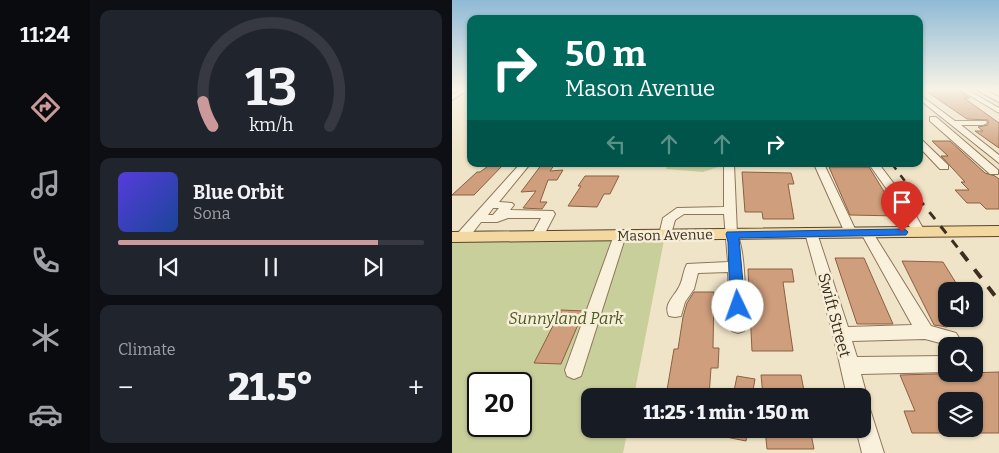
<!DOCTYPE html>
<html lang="en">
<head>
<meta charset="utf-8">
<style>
	:root { --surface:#171b24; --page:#20242c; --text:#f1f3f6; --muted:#9ea1a6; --line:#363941; --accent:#cc999b }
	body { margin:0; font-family:Bitter,serif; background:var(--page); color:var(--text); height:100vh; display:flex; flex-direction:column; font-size:19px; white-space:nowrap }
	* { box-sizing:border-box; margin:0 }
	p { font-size:16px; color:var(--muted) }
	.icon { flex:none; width:28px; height:28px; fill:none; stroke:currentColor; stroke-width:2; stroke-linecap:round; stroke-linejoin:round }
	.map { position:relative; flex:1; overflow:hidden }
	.details { display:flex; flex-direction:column; gap:10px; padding:10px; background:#0d0f14; width:362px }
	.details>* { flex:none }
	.banner { position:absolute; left:15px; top:15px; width:456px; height:152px; border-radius:10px; box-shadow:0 1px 4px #0004; background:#00695c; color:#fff; overflow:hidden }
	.tools { position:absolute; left:486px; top:282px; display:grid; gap:10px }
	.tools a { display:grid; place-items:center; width:45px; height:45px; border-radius:10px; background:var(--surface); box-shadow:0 1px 4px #0004; font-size:25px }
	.speed { position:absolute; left:15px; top:372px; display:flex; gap:10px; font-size:25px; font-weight:700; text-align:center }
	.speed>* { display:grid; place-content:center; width:65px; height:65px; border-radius:50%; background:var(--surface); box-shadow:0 1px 4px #0004; line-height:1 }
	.speed .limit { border:2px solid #111; border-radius:8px; background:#fff; color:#111 }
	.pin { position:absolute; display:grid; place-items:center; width:42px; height:42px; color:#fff; margin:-51px -21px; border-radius:50% 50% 50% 0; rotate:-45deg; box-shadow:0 0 5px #0007 }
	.pin .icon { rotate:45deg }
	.me { position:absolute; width:55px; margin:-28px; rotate:357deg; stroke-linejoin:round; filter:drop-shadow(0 0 4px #0008) }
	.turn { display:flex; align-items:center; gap:18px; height:105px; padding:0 15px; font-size:22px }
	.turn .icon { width:65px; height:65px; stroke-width:2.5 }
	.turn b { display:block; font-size:35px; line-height:42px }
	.lanes { display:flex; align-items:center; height:48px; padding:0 15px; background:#0003; justify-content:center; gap:25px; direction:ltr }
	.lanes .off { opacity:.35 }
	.big { font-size:38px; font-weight:800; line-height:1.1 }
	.details .widget { flex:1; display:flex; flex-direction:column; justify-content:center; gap:8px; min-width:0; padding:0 18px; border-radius:10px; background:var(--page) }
	.details .dial { align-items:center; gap:0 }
	.dial svg { height:130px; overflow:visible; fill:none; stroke:var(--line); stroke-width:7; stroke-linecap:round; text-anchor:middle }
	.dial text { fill:var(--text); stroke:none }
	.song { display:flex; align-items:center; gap:15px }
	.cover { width:60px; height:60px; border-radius:8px; background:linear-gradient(135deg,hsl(250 70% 55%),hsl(220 70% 35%)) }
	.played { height:5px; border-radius:2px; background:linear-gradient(90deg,var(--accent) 85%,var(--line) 85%) }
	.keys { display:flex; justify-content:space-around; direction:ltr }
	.heat { display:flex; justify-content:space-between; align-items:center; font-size:28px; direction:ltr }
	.trip { position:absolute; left:129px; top:388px; width:290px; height:50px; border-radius:10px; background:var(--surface); box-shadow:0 1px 4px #0004; font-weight:800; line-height:50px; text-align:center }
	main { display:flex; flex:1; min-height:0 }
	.tabs { display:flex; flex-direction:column; width:90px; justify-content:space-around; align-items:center; background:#090b0e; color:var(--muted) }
	.tabs .icon { width:35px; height:35px }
	.tabs .active { color:var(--accent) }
	.tabs b { font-size:22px; color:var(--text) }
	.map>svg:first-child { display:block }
	.green { fill:#c9cf9b; fill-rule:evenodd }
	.building { fill:#cf9f7d; stroke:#8d5f41 }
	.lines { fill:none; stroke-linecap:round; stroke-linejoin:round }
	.minor-casing { stroke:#8d765c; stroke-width:2 }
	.major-casing { stroke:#5b4430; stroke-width:2 }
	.minor { fill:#faf1dc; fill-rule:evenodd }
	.major { fill:#f3d9a0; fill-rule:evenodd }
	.rail-far2 { stroke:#3d2e20; stroke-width:2.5; stroke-dasharray:7 7; stroke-linecap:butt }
	.rail-far1 { stroke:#3d2e20; stroke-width:3; stroke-dasharray:9 9; stroke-linecap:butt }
	.rail { stroke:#3d2e20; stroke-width:4; stroke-dasharray:11 11; stroke-linecap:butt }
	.route { fill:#1a73e8; stroke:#114b97 }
	.labels { text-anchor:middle; stroke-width:5; stroke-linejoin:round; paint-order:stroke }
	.street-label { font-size:14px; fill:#3d2e20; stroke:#f7eed8 }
	.near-street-label { font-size:16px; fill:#3d2e20; stroke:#f7eed8 }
	.near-park-label { font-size:16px; font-style:italic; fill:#4d5a26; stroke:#f7eed8 }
</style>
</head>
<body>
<main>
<nav class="tabs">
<b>11:24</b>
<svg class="icon active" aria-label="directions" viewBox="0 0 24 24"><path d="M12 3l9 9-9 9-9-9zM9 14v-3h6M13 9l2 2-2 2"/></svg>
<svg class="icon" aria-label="music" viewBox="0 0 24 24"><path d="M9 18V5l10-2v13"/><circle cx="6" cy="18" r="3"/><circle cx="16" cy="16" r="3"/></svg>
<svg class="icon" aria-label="phone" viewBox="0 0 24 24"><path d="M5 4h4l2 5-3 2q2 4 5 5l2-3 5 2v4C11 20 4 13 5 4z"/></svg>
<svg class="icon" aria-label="climate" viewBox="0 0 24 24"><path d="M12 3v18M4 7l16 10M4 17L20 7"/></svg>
<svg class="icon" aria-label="car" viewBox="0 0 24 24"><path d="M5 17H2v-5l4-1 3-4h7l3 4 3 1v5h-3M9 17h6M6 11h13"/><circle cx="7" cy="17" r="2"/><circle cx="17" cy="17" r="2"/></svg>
</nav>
<section class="details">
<div class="widget dial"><svg viewBox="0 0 100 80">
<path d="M14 69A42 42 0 1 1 86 69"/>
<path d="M14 69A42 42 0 0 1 8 54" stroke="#cc999b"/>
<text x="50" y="56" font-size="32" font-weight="700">13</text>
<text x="50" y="72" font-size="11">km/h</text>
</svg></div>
<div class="widget">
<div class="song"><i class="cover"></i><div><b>Blue Orbit</b><p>Sona</p></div></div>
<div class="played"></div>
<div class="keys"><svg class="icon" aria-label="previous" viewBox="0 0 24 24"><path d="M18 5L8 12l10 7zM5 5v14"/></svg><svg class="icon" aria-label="pause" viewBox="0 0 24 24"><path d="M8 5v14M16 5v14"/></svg><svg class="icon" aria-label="next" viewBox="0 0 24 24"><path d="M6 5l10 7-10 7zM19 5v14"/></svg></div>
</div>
<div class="widget"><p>Climate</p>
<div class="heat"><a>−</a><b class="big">21.5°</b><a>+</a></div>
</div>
</section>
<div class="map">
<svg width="547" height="453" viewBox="0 0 547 453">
	<rect width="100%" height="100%" fill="#f0e4c8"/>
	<g class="green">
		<path d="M216 164H272V165L251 172 214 169Z"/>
		<path d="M213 235 182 396H138V429H176L171 453H0V237ZM26 384H69V426H26Z"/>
	</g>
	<g class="building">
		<path d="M471 89H505L518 98H512L547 123V148L523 131H531L526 127 536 125V120L515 119Z"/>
		<path d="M480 141H498L533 173 543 176 547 179V209H534L528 203H515L503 190H517L509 182H513L489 156H496Z"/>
		<path d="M39 164H52L22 195H0L25 172H28Z"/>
		<path d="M90 164H103L98 171 111 170 105 180H96L88 202H95L90 209 71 208 84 191 69 192Z"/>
		<path d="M377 167H417L447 216 398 215Z"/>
		<path d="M290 172 339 173 342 184H336L342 219H311L310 212H293Z"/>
		<path d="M133 176H167L158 194H152L145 207 116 206 129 186H126Z"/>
		<path d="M383 258H412L441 324H405Z"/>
		<path d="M450 261 491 262 509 291H495V327L482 325Z"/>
		<path d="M296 269H340L342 282H331L341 351H300Z"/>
		<path d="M242 292H262L261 348H267L266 368H259L257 396H214L222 349H226L231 317 235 303Z"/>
		<path d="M109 310 132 311 109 364 82 363Z"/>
		<path d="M547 372V433H522V401H495V433H460L452 411H463L448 375Z"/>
		<path d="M309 375H349L353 396H311Z"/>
		<path d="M285 376 303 379 300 396H281Z"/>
		<path d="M255 429H296L294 441 254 433Z"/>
		<path d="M313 429H358L362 449H315Z"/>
	</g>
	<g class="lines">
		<defs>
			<g id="minor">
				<path d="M11 89H18L0 100V95Z"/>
				<path d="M507 89H514L547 108V113Z"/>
				<path d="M523 89H531L547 97V102Z"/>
				<path d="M468 95 503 121H534L535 123 531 125H509L547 155V163L468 100Z"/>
				<path d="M478 117H484L546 170V174H538L478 121Z"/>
				<path d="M468 140 471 141 496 165V169H488L468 148Z"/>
				<path d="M68 164H78L47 202 60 203 62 205 58 210 101 211 103 214 90 239 85 240 79 236 89 218H56L45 222H29L15 240H5L4 237 5 234ZM41 208H47L41 215H36Z"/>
				<path d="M272 164H282L285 234C294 252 293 303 294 326L292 331 286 333 280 331 278 326 276 272 246 273 242 289 233 302 229 316 223 317 217 316C211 304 222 297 227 287 231 280 231 271 235 264L276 262 272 214H232L223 220 218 238 213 239 207 235 211 218 225 208 272 207Z"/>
				<path d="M362 164H372L405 233 404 236 399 237 393 233Z"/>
				<path d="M417 164H427L458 205 473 232 472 235H462L446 205Z"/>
				<path d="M359 229 365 233 396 327 460 325 409 233 415 229 421 233 479 326 504 333 512 346H495V349L492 344 473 339 400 341 405 357 495 356V372L409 374 415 396 411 403 417 406 432 453H410L404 429H410V396H395L381 334 353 233Z"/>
				<path d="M168 231 174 235 131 370 129 376 122 379 115 376 113 370 162 235Z"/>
			</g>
			<path id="major" d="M547 226V236L0 242V232Z"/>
		</defs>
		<use href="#minor" class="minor-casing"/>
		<use href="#major" class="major-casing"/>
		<use href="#minor" class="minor"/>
		<use href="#major" class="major"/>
		<path class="rail-far2" d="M440 164 456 185"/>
		<path class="rail-far1" d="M455 184 510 253"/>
		<path class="rail" d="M509 252 547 301"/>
	</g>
	<linearGradient id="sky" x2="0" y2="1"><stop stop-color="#8fbad6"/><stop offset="0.59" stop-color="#f8f3e6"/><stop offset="1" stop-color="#f8f3e6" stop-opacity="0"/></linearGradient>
	<rect width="547" height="152" fill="url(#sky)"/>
	<path class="route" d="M450 229 454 230 456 232 454 235 287 238 293 306 291 310 286 312 280 310 278 306 276 242 274 234 275 232Z"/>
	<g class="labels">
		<g class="street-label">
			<text transform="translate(213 235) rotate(-1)" y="5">Mason Avenue</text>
		</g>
		<g class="near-street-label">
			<text transform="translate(383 315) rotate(75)" y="6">Swift Street</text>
		</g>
		<g class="near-park-label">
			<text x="114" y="324">Sunnyland Park</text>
		</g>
	</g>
</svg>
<div class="tools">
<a><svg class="icon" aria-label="sound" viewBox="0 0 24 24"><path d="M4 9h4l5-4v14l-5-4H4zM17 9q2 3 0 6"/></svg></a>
<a><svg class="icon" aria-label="search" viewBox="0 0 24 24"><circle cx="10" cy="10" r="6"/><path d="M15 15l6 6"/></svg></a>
<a><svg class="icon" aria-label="layers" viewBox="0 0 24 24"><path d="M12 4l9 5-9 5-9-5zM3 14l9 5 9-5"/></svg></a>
</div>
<div class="speed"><div class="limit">20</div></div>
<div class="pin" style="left:450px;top:232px;background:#d93025"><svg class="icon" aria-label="arrive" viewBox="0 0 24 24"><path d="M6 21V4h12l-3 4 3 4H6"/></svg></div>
<svg class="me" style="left:286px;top:306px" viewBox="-20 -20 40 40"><circle r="19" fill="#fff"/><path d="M0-13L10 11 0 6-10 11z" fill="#1a73e8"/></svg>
<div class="trip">11:25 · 1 min · 150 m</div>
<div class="banner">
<div class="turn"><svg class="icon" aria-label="right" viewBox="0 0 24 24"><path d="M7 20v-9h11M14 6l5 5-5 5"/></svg><div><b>50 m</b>Mason Avenue</div></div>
<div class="lanes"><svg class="icon off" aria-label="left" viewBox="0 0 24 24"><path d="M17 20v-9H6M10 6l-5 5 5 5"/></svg><svg class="icon off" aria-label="ahead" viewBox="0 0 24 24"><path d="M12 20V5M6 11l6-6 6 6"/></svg><svg class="icon off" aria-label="ahead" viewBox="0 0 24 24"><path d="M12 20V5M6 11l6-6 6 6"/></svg><svg class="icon" aria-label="right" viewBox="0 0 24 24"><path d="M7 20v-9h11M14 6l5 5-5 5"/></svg></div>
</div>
</div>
</main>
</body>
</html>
